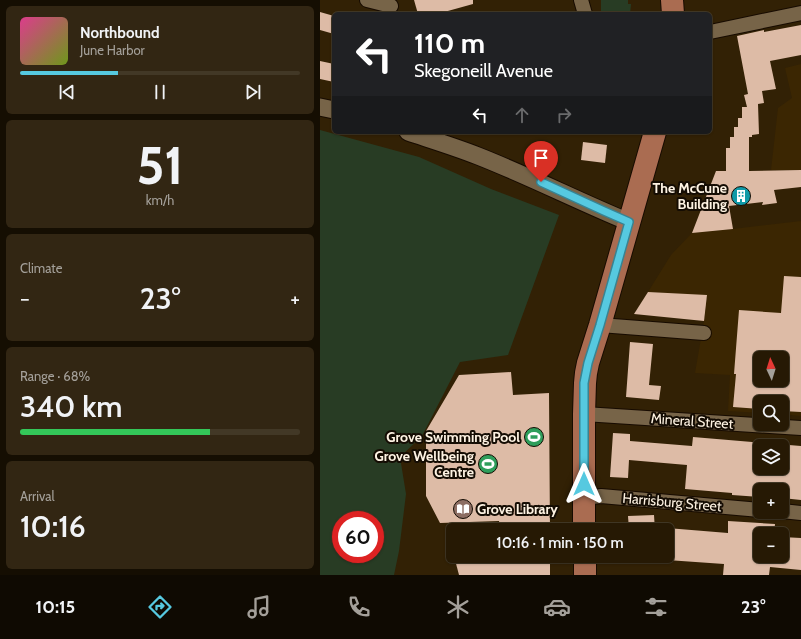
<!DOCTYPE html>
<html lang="en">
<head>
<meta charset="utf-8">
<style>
	:root { --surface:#261904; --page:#322613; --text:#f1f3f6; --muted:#a4a09a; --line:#423826; --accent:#56c9e0 }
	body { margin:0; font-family:Cabin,sans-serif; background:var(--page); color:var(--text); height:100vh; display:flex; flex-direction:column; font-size:15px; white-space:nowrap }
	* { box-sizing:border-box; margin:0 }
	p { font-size:13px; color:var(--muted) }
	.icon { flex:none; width:22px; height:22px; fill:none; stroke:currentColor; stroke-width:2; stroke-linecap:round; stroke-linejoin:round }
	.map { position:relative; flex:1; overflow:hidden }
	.sheet { display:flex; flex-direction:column; gap:6px; padding:6px; background:#150e02; width:320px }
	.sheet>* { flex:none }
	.top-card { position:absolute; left:12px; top:12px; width:380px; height:122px; border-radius:6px; box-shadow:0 1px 3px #0004,0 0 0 1px var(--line); background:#202124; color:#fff; overflow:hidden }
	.needle { width:26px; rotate:356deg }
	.controls { position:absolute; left:433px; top:351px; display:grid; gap:8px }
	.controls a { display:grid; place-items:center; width:36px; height:36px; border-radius:6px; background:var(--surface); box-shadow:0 1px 3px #0004,0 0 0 1px var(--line); font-size:20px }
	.speed { position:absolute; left:12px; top:511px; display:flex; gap:8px; font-size:20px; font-weight:700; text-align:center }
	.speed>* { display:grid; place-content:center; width:52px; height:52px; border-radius:50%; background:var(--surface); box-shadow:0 1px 3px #0004,0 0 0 1px var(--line); line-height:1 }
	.speed .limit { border:6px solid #d22; background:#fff; color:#111 }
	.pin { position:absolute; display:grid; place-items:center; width:34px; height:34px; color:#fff; margin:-41px -17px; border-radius:50% 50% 50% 0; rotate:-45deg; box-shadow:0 0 4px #0007 }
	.pin .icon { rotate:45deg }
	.me { position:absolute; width:44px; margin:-22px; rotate:0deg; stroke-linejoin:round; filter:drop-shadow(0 0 3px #0008) }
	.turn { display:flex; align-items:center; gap:14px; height:84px; padding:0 16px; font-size:18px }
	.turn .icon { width:52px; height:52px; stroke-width:2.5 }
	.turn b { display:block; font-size:28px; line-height:34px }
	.lanes { display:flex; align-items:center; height:38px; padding:0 16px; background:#0003; justify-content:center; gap:20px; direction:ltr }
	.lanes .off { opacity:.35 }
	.big { font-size:30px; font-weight:600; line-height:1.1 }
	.sheet .widget { flex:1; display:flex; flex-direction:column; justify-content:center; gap:6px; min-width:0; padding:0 14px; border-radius:6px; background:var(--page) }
	.sheet .dial { align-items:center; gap:0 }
	.dial b { font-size:52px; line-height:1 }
	.song { display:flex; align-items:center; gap:12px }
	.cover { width:48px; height:48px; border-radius:6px; background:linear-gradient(135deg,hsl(330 70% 55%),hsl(80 70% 35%)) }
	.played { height:4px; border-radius:2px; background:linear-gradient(90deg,var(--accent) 35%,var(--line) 35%) }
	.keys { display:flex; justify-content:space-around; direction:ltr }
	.heat { display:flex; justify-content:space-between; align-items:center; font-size:22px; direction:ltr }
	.charge { height:6px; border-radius:3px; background:linear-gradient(90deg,#34c759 68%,var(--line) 0) }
	.trip { position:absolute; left:126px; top:523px; width:228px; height:40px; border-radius:6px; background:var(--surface); box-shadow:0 1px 3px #0004,0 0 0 1px var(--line); font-weight:600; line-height:40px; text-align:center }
	.dock { display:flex; height:64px; justify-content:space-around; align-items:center; background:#0f0a02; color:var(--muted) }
	.dock .icon { width:28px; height:28px }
	.dock .on { color:var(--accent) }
	.dock b { font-size:18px; color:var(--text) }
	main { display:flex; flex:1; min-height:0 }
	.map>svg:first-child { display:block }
	.built { fill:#3b2602; fill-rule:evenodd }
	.green { fill:#283c24; fill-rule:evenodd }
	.building { fill:#ddbba6; fill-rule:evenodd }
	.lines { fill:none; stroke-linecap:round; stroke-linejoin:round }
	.minor-casing { stroke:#170b00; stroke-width:16 }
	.tertiary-casing { stroke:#170b00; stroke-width:19 }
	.primary-casing { stroke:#170b00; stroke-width:24 }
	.minor { stroke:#776448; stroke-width:14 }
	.tertiary { stroke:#776448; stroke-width:17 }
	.primary { stroke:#aa6c51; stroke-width:22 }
	.route-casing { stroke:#388392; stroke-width:10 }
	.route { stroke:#56c9e0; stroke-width:7 }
	.labels { text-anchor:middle; stroke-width:4; stroke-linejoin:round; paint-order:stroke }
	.poi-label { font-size:14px; font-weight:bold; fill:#fef3e3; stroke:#140c03; text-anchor:end }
	.street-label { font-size:14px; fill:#fef3e3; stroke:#140c03 }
</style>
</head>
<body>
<main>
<section class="sheet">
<div class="widget">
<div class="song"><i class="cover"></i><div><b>Northbound</b><p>June Harbor</p></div></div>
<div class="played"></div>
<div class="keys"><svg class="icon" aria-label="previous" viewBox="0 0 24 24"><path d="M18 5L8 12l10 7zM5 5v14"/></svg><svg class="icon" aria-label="pause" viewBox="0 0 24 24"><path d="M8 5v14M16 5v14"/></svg><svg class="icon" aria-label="next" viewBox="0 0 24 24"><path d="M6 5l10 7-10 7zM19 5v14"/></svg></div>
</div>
<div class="widget dial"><b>51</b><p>km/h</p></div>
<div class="widget"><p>Climate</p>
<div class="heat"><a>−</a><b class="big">23°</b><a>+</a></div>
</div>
<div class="widget"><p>Range · 68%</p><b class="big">340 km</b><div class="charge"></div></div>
<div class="widget"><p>Arrival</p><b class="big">10:16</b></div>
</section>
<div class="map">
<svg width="481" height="575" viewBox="0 0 481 575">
	<rect width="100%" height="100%" fill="#322105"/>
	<g class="built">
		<path d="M481 64V170H451L458 108 472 98 465 68Z"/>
		<path d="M481 221V416L462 414V402H440V413L408 411 410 375 375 373 384 321 387 296 328 292 351 255 372 233 413 229ZM440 358H462V380H440Z"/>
	</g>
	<g class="green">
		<path d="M281 0H308V4H311L310 14H281Z"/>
		<path d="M0 130 99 157 171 189 239 215 188 355 140 362 102 436 80 457 86 494 79 551 74 575H0ZM21 520H55V554H21Z"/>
	</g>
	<g class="building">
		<path d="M94 0H153V4L117 14H98Z"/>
		<path d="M0 12 14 16V34L0 30Z"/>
		<path d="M481 25V55L450 61 456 89 442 91 444 103 438 104 439 134 432 135V137H429V171L481 170V187L454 190 457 203 442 205 443 202 409 206 413 229 372 233 396 171H406V148H410V137H414V127H418V118H422V107H427L424 95 428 94 417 36 444 30V32Z"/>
		<path d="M0 61 14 64V82L0 79Z"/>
		<path d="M263 142 287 145 285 163 261 160Z"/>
		<path d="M464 276 481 277V412L462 411V402H440V409L413 407 416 374H414L419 310 461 313ZM440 358H462V380H440Z"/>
		<path d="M328 292 387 295 384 321 314 314Z"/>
		<path d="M310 342 333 344 329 385 341 386 339 400 306 397Z"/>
		<path d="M191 372 193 395 229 393 230 530H180L179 521 120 523 106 496V431L139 375Z"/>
		<path d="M293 433 310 434V441L372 446 373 437 481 446V500L462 498V490H440V497L412 495V493L365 489 367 465 309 460 308 478 290 477ZM440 446H462V468H440Z"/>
		<path d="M334 515 335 530H309L308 516Z"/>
		<path d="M408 521 455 524 454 534H440V556H462V537L481 538V570L450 567 449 575H403L404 564 347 560V528L408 533Z"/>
		<path d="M134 556H230V575H139Z"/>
	</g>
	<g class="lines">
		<defs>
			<g id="minor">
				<path d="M47 0 71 6"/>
				<path d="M261 0 265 14"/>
				<path d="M390 32 481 13"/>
				<path d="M280 325 384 333"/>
				<path d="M264 414 481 428"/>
				<path d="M264 498 281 496 440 510"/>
				<path d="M462 511 481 513"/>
			</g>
			<g id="tertiary">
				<path d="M0 107 14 110"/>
				<path d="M88 132C112 140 135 147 158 156 209 176 258 201 309 222"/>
			</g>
			<g id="primary">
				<path d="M352 0 353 14"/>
				<path d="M264 530V414L265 383 266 373 268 363 280 325 335 132"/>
				<path d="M265 556V575"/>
			</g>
		</defs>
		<use href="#minor" class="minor-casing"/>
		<use href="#tertiary" class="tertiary-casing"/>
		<use href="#primary" class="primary-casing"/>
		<use href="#minor" class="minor"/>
		<use href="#tertiary" class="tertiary"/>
		<use href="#primary" class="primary"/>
	</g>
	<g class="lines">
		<defs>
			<path id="route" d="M221 182 284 211 309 222 280 325 268 363 264 383V484"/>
		</defs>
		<use href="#route" class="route-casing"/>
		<use href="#route" class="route"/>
	</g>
	<defs>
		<symbol id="building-disc" viewBox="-11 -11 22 22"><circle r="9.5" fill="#0f9aa8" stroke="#140c03"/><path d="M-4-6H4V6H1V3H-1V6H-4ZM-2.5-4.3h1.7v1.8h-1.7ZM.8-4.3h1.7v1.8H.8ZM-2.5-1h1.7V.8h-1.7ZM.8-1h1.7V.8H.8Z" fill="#fff"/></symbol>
		<symbol id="stadium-disc" viewBox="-11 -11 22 22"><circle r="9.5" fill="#2e9e5b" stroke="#140c03"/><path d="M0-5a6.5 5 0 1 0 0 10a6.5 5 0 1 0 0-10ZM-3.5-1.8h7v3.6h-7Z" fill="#fff"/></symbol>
		<symbol id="library-disc" viewBox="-11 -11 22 22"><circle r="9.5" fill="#8d6e63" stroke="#140c03"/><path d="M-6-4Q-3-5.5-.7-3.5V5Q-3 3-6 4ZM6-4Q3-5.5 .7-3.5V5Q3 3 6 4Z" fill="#fff"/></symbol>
	</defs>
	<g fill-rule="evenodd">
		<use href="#building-disc" x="410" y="185" width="22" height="22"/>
		<use href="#stadium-disc" x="203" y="426" width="22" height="22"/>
		<use href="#stadium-disc" x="157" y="453" width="22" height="22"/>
		<use href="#library-disc" x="132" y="498" width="22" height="22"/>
	</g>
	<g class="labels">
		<g class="poi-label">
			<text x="407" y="193">The McCune<tspan x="407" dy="16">Building</tspan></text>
			<text x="200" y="442">Grove Swimming Pool</text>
			<text x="154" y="461">Grove Wellbeing<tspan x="154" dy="16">Centre</tspan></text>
			<text x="157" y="514" text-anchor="start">Grove Library</text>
		</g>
		<g class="street-label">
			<text transform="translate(372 421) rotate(4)" y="5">Mineral Street</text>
			<text transform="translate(352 502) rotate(5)" y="5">Harrisburg Street</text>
		</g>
	</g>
</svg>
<div class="controls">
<a><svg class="needle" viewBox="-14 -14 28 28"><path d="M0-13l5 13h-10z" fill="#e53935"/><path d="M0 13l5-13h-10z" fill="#a4a09a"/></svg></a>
<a><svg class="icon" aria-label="search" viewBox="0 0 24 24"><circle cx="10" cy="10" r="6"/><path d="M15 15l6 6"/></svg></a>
<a><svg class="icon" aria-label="layers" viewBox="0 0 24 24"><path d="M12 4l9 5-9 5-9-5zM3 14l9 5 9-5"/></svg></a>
<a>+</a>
<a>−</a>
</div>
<div class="speed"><div class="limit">60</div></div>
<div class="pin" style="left:221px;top:182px;background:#d93025"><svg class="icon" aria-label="arrive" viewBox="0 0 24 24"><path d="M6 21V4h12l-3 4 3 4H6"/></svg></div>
<svg class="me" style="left:264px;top:484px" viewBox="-20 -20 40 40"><path d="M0-17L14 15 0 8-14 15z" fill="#56c9e0" stroke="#fff" stroke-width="4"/></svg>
<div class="trip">10:16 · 1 min · 150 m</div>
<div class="top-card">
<div class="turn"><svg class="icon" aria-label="left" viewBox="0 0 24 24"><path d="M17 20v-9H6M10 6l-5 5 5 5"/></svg><div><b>110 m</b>Skegoneill Avenue</div></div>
<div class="lanes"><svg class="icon" aria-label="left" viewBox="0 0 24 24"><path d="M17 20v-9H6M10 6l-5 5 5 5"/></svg><svg class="icon off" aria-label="ahead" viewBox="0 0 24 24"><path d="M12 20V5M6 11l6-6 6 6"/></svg><svg class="icon off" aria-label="right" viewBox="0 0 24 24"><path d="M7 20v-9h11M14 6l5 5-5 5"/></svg></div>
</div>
</div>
</main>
<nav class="dock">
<b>10:15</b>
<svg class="icon on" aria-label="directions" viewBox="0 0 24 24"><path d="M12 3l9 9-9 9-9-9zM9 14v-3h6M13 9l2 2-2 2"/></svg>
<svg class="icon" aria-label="music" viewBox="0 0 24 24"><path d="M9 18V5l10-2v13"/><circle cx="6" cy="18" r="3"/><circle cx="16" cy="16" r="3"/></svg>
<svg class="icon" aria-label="phone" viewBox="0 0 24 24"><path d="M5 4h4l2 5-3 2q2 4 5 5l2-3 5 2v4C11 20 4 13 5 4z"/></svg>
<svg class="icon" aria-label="climate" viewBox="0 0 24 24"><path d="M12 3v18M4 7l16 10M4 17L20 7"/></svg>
<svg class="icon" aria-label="car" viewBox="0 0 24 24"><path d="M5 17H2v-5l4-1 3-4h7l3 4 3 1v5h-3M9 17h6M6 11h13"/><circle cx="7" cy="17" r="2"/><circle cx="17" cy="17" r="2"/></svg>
<svg class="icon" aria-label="filters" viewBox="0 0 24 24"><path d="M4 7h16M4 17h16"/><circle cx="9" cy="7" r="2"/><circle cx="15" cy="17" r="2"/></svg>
<b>23°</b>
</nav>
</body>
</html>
